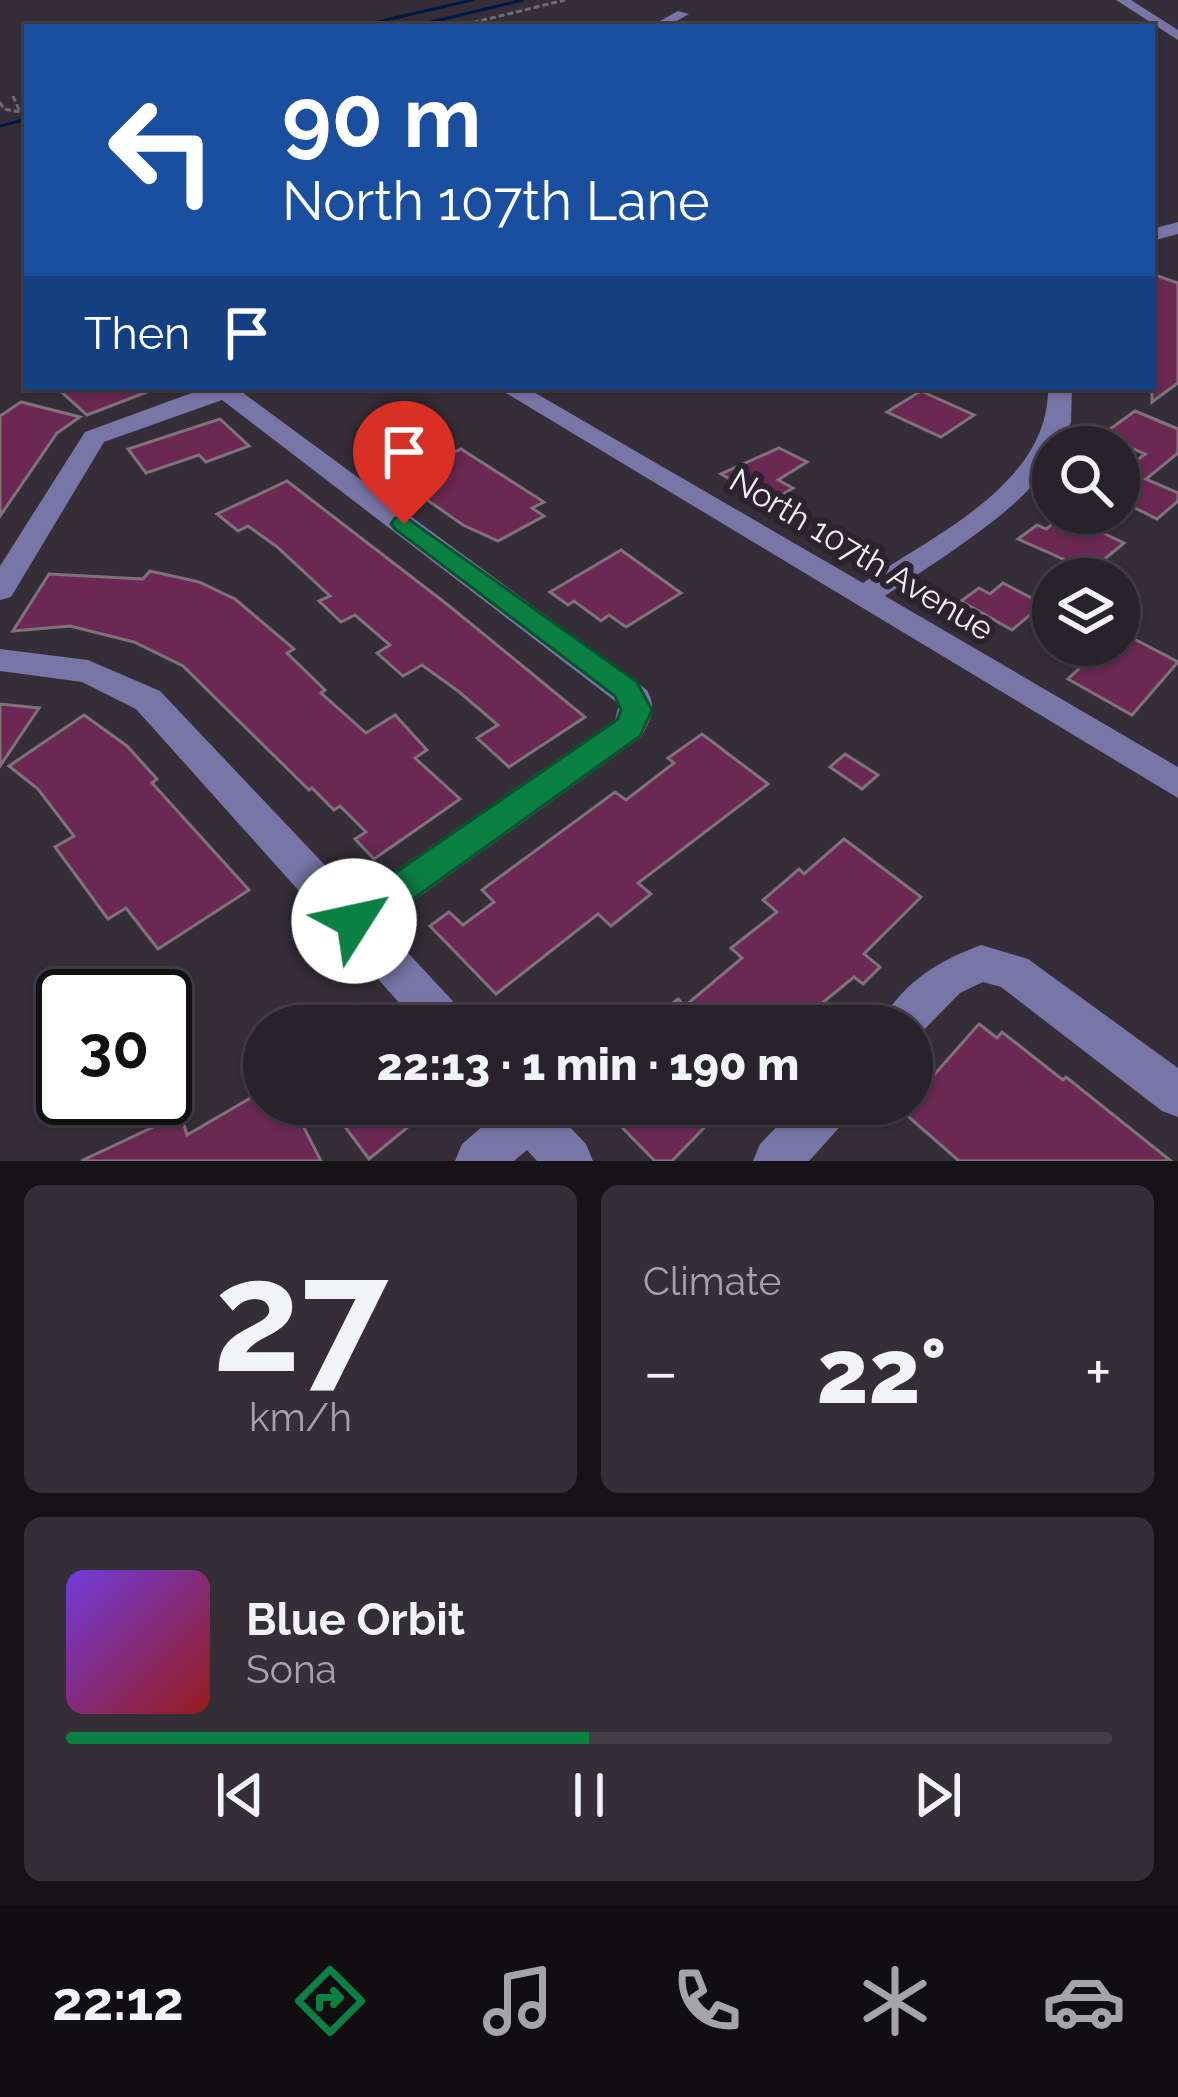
<!DOCTYPE html>
<html lang="en">
<head>
<meta charset="utf-8">
<style>
	:root { --surface:#28222a; --page:#342f36; --text:#f1f3f6; --muted:#a5a4a8; --line:#443f47; --accent:#0b8043 }
	body { margin:0; font-family:Raleway,sans-serif; background:var(--page); color:var(--text); height:100vh; display:flex; flex-direction:column; font-size:45px; white-space:nowrap }
	* { box-sizing:border-box; margin:0 }
	p { font-size:39px; color:var(--muted) }
	.icon { flex:none; width:66px; height:66px; fill:none; stroke:currentColor; stroke-width:2; stroke-linecap:round; stroke-linejoin:round }
	.map { position:relative; height:1161px; overflow:hidden }
	.details { display:flex; flex-direction:column; gap:24px; padding:24px; background:#161317; flex:1 }
	.details>* { flex:none }
	.hud { position:absolute; left:24px; top:24px; width:1131px; height:366px; border-radius:0px; box-shadow:0 3px 9px #0004,0 0 0 3px var(--line); background:#1a4fa0; color:#fff; overflow:hidden }
	.tools { position:absolute; left:1032px; top:426px; display:grid; gap:24px }
	.tools a { display:grid; place-items:center; width:108px; height:108px; border-radius:50%; background:var(--surface); box-shadow:0 3px 9px #0004,0 0 0 3px var(--line); font-size:60px }
	.speed { position:absolute; left:36px; top:969px; display:flex; gap:24px; font-size:60px; font-weight:700; text-align:center }
	.speed>* { display:grid; place-content:center; width:156px; height:156px; border-radius:50%; background:var(--surface); box-shadow:0 3px 9px #0004,0 0 0 3px var(--line); line-height:1 }
	.speed .limit { border:6px solid #111; border-radius:18px; background:#fff; color:#111 }
	.pin { position:absolute; display:grid; place-items:center; width:102px; height:102px; color:#fff; margin:-123px -51px; border-radius:50% 50% 50% 0; rotate:-45deg; box-shadow:0 0 12px #0007 }
	.pin .icon { rotate:45deg }
	.me { position:absolute; width:132px; margin:-66px; rotate:55deg; stroke-linejoin:round; filter:drop-shadow(0 0 9px #0008) }
	.turn { display:flex; align-items:center; gap:42px; height:252px; padding:0 60px; font-size:54px }
	.turn .icon { width:156px; height:156px; stroke-width:2.5 }
	.turn b { display:block; font-size:84px; line-height:102px }
	.then { display:flex; align-items:center; height:114px; padding:0 60px; background:#0003; gap:24px; font-size:45px }
	.big { font-size:90px; font-weight:800; line-height:1.1 }
	.details .tile { flex:1; display:flex; flex-direction:column; justify-content:center; gap:18px; min-width:0; padding:0 42px; border-radius:18px; background:var(--page) }
	.details .dial { align-items:center; gap:0 }
	.dial b { font-size:156px; line-height:1 }
	.song { display:flex; align-items:center; gap:36px }
	.cover { width:144px; height:144px; border-radius:18px; background:linear-gradient(135deg,hsl(260 70% 55%),hsl(0 70% 35%)) }
	.played { height:12px; border-radius:6px; background:linear-gradient(90deg,var(--accent) 50%,var(--line) 50%) }
	.keys { display:flex; justify-content:space-around; direction:ltr }
	.heat { display:flex; justify-content:space-between; align-items:center; font-size:66px; direction:ltr }
	.details .tiles { flex:1; display:grid; gap:24px; grid-template-columns:1fr 1fr }
	.tile:last-child { grid-column:span 2 }
	.trip { position:absolute; left:243px; top:1005px; width:690px; height:120px; border-radius:60px; background:var(--surface); box-shadow:0 3px 9px #0004,0 0 0 3px var(--line); font-weight:800; line-height:120px; text-align:center }
	.dock { display:flex; height:192px; justify-content:space-around; align-items:center; background:#100e11; color:var(--muted) }
	.dock .icon { width:84px; height:84px }
	.dock .active { color:var(--accent) }
	.dock b { font-size:54px; color:var(--text) }
	.map>svg:first-child { display:block }
	.lines { fill:none; stroke-linecap:round; stroke-linejoin:round }
	.stream { stroke:#001842; stroke-width:3 }
	.building { fill:#6a2852; stroke:#80727a; stroke-width:3 }
	.path { stroke:#706a73; stroke-width:3; stroke-dasharray:6 3; stroke-linecap:butt }
	.minor { fill:#7975a7; fill-rule:evenodd }
	.route { fill:#0b8043; stroke:#07532c; stroke-width:3 }
	.labels { text-anchor:middle; stroke-width:12; stroke-linejoin:round; paint-order:stroke }
	.street-label { font-size:33px; fill:#f1edf3; stroke:#2b242e }
</style>
</head>
<body>
<div class="map">
<svg width="1178" height="1161" viewBox="0 0 1178 1161">
	<rect width="100%" height="100%" fill="#352e38"/>
	<g class="lines">
		<g class="stream">
			<path d="M356 27 472 0"/>
			<path d="M410 27 523 0"/>
			<path d="M0 126 27 119"/>
		</g>
	</g>
	<g class="building">
		<path d="M1152 274 1178 283V383L1152 402Z"/>
		<path d="M56 387H155V389L87 415Z"/>
		<path d="M921 391 974 415 941 437 887 412Z"/>
		<path d="M21 402 80 417 57 433 0 516V416Z"/>
		<path d="M1135 411 1178 429V453L1146 479 1178 493V501L1157 519 1119 500V474L1145 454 1102 435Z"/>
		<path d="M220 419 249 446 206 462 199 455 146 473 128 449Z"/>
		<path d="M441 448 450 454 461 449 544 502 532 508 544 516 498 541 463 525 413 490 397 469Z"/>
		<path d="M779 448 807 462 778 480 793 488 770 502 721 474Z"/>
		<path d="M287 481 448 605 585 717 509 767 477 738 498 725 458 691 422 665 403 676 377 653 390 645 355 615 341 622 319 601 330 596 276 546 248 526 238 531 217 514Z"/>
		<path d="M1065 515 1124 543 1090 571 1018 539 1037 525 1046 529Z"/>
		<path d="M621 550 681 593 626 627 609 615 601 621 574 601 568 605 550 592Z"/>
		<path d="M150 571 199 582 235 599 294 649 287 653 325 690 321 693 366 733 395 715 427 750 415 758 460 799 374 859 355 839 366 832 340 806 334 810 312 788 309 790 183 666 134 642 70 626 13 631 49 574 143 579Z"/>
		<path d="M1003 583 1043 604 1012 630 961 601 979 588 990 594Z"/>
		<path d="M1119 631 1178 662 1132 715 1068 679 1104 645H1119Z"/>
		<path d="M0 704 39 708 0 766Z"/>
		<path d="M84 715 127 746 157 779 152 783 249 890 158 949 126 908 108 919 55 847 74 836 38 789 9 766Z"/>
		<path d="M702 734 768 784 638 883 651 894 611 926 598 914 496 994 430 926 449 912 463 925 494 902 482 890 615 792 626 800 674 763 668 758Z"/>
		<path d="M845 754 878 775 862 789 830 767Z"/>
		<path d="M844 839 921 897 864 954 880 967 863 984 854 977 794 1026H645L678 999 685 1006 742 958 731 948 777 912 763 900 799 869 804 874Z"/>
		<path d="M979 1024 997 1038 1002 1032 1063 1080 1066 1077 1171 1161H959L902 1111Z"/>
		<path d="M264 1090V1104H292L321 1161H81L181 1114 187 1135Z"/>
		<path d="M328 1104H436L369 1159Z"/>
		<path d="M599 1104H727L672 1161H655Z"/>
	</g>
	<g class="lines">
		<g class="path">
			<path d="M455 27 565 0"/>
			<path d="M13 96 20 112"/>
			<path d="M0 102 4 109 20 112"/>
		</g>
		<g class="minor">
			<path d="M1116 0H1131L1178 30V40Z"/>
			<path d="M678 11 689 14 666 27H649Z"/>
			<path d="M1178 222V234L1152 241V229Z"/>
			<path d="M208 387H235L647 690C657 708 651 720 641 737L381 924 463 1012 470 1026H420L136 709 82 682 0 671V649L88 660 160 691 356 898 615 720 619 704 222 400 104 442 11 597 0 600V566L85 432Z"/>
			<path d="M496 387H525L863 583C932 536 1050 484 1048 387H1072L1071 422 1060 447H1053C1053 493 922 570 885 596L1178 767V798Z"/>
			<path d="M981 945 1028 959 1178 1068V1117L1162 1111 1001 987 983 982 960 993 912 1042V1026H880C899 984 940 960 981 945Z"/>
			<path d="M494 1104H548L586 1144 593 1161H537L527 1150 514 1161H455L462 1144 498 1113Z"/>
			<path d="M799 1104H853L846 1120 809 1161H753L760 1144Z"/>
		</g>
	</g>
	<path class="route" d="M404 516 637 682 652 710 640 736 367 932 354 937 341 932 336 921 341 910 617 720 621 710 615 696 395 529 391 524 395 518Z"/>
	<g class="labels">
		<g class="street-label">
			<text transform="translate(862 554) rotate(31)" y="12">North 107th Avenue</text>
		</g>
	</g>
</svg>
<div class="tools">
<a><svg class="icon" aria-label="search" viewBox="0 0 24 24"><circle cx="10" cy="10" r="6"/><path d="M15 15l6 6"/></svg></a>
<a><svg class="icon" aria-label="layers" viewBox="0 0 24 24"><path d="M12 4l9 5-9 5-9-5zM3 14l9 5 9-5"/></svg></a>
</div>
<div class="speed"><div class="limit">30</div></div>
<div class="pin" style="left:404px;top:524px;background:#d93025"><svg class="icon" aria-label="arrive" viewBox="0 0 24 24"><path d="M6 21V4h12l-3 4 3 4H6"/></svg></div>
<svg class="me" style="left:354px;top:921px" viewBox="-20 -20 40 40"><circle r="19" fill="#fff"/><path d="M0-13L10 11 0 6-10 11z" fill="#0b8043"/></svg>
<div class="trip">22:13 · 1 min · 190 m</div>
<div class="hud">
<div class="turn"><svg class="icon" aria-label="left" viewBox="0 0 24 24"><path d="M17 20v-9H6M10 6l-5 5 5 5"/></svg><div><b>90 m</b>North 107th Lane</div></div>
<div class="then">Then<svg class="icon" aria-label="arrive" viewBox="0 0 24 24"><path d="M6 21V4h12l-3 4 3 4H6"/></svg></div>
</div>
</div>
<section class="details">
<div class="tiles">
<div class="tile dial"><b>27</b><p>km/h</p></div>
<div class="tile"><p>Climate</p>
<div class="heat"><a>−</a><b class="big">22°</b><a>+</a></div>
</div>
<div class="tile">
<div class="song"><i class="cover"></i><div><b>Blue Orbit</b><p>Sona</p></div></div>
<div class="played"></div>
<div class="keys"><svg class="icon" aria-label="previous" viewBox="0 0 24 24"><path d="M18 5L8 12l10 7zM5 5v14"/></svg><svg class="icon" aria-label="pause" viewBox="0 0 24 24"><path d="M8 5v14M16 5v14"/></svg><svg class="icon" aria-label="next" viewBox="0 0 24 24"><path d="M6 5l10 7-10 7zM19 5v14"/></svg></div>
</div>
</div>
</section>
<nav class="dock">
<b>22:12</b>
<svg class="icon active" aria-label="directions" viewBox="0 0 24 24"><path d="M12 3l9 9-9 9-9-9zM9 14v-3h6M13 9l2 2-2 2"/></svg>
<svg class="icon" aria-label="music" viewBox="0 0 24 24"><path d="M9 18V5l10-2v13"/><circle cx="6" cy="18" r="3"/><circle cx="16" cy="16" r="3"/></svg>
<svg class="icon" aria-label="phone" viewBox="0 0 24 24"><path d="M5 4h4l2 5-3 2q2 4 5 5l2-3 5 2v4C11 20 4 13 5 4z"/></svg>
<svg class="icon" aria-label="climate" viewBox="0 0 24 24"><path d="M12 3v18M4 7l16 10M4 17L20 7"/></svg>
<svg class="icon" aria-label="car" viewBox="0 0 24 24"><path d="M5 17H2v-5l4-1 3-4h7l3 4 3 1v5h-3M9 17h6M6 11h13"/><circle cx="7" cy="17" r="2"/><circle cx="17" cy="17" r="2"/></svg>
</nav>
</body>
</html>
